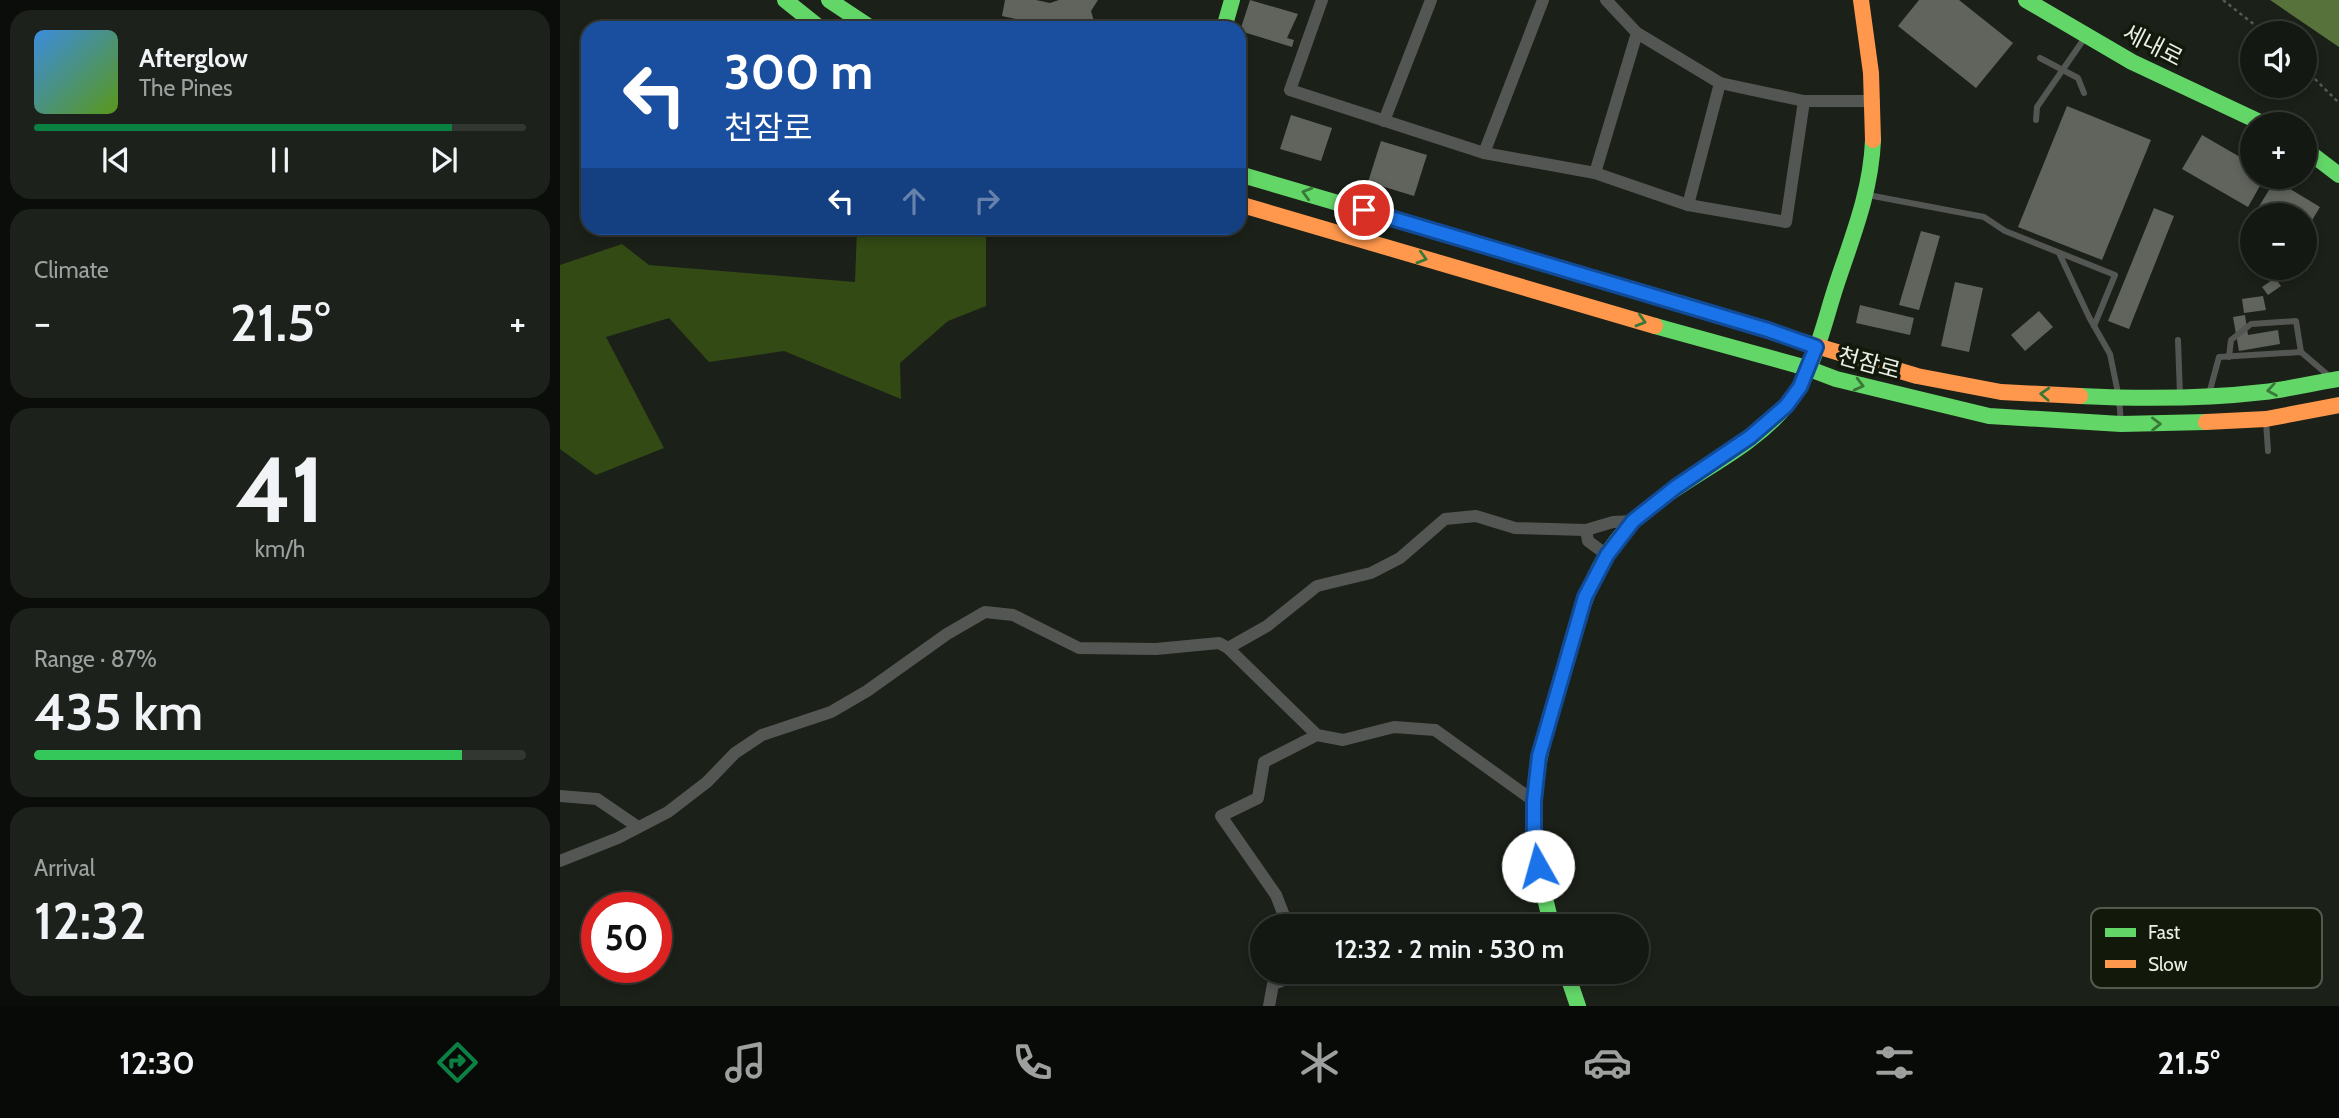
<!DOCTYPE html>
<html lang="en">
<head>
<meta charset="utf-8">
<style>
	:root { --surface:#141812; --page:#1d211b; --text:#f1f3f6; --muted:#9da09f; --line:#333732; --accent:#0b8043 }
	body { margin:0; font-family:Cabin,"Noto Sans KR",sans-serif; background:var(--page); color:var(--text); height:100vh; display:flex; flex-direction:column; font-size:26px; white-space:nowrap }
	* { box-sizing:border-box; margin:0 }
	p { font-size:23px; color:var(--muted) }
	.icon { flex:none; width:38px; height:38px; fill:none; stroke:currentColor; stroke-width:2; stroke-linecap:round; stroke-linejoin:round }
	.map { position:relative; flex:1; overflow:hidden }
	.panel { display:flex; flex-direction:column; gap:10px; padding:10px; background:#0b0d0a; width:560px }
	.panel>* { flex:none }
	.hud { position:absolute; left:21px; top:21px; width:665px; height:214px; border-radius:21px; box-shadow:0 4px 10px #0003,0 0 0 2px var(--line); background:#1a4fa0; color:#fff; overflow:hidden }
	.controls { position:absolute; left:1680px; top:21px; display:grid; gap:14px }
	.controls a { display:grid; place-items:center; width:77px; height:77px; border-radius:50%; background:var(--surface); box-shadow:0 4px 10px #0003,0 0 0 2px var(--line); font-size:35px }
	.speed { position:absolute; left:21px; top:892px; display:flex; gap:14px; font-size:35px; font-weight:700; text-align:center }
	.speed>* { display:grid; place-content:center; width:91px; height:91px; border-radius:50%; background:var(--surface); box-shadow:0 4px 10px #0003,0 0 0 2px var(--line); line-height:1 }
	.speed .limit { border:10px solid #d22; background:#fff; color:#111 }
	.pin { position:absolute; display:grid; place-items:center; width:60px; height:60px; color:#fff; margin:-30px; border:4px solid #fff; border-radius:50%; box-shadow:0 2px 7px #0007 }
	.me { position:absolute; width:77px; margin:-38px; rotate:353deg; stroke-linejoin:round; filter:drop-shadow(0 0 5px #0008) }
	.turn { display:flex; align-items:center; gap:24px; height:147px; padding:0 28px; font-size:32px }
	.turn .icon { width:91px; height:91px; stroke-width:2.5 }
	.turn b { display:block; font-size:49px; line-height:60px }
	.lanes { display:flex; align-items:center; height:66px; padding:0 28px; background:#0003; justify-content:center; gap:35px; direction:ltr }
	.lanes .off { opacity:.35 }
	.big { font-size:52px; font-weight:600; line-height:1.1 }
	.panel .card { flex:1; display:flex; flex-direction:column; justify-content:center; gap:10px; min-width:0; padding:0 24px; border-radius:21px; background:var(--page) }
	.panel .dial { align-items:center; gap:0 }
	.dial b { font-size:91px; line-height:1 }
	.song { display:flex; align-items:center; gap:21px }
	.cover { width:84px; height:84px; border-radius:10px; background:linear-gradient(135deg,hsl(210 70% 55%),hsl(90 70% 35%)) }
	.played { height:7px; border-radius:4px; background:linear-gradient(90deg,var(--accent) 85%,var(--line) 85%) }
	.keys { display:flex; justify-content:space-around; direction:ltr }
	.heat { display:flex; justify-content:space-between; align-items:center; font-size:38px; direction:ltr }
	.charge { height:10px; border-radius:5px; background:linear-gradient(90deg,#34c759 87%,var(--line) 0) }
	.trip { position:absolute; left:690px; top:914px; width:399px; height:70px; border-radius:35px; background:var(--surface); box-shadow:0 4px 10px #0003,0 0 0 2px var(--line); font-weight:600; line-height:70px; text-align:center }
	.dock { display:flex; height:112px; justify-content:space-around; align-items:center; background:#080a07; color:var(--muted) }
	.dock .icon { width:49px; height:49px }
	.dock .current { color:var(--accent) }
	.dock b { font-size:32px; color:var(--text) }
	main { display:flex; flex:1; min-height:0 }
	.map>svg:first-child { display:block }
	.forest { fill:#334a15 }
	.water { fill:#57723b }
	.building { fill:#60645d }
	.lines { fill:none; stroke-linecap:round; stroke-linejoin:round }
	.path { stroke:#565854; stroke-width:2.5; stroke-dasharray:3.5 3.5; stroke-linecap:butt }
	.lane { stroke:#545653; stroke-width:6 }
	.street { stroke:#545653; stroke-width:12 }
	.fast { stroke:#63d668; stroke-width:16 }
	.slow { stroke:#ff974d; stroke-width:16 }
	.oneway { stroke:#3a783a }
	.route-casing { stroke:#114b97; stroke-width:18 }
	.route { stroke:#1a73e8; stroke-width:12 }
	.labels { text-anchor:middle; stroke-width:7; stroke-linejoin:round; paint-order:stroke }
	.street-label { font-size:23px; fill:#eaf0e6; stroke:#12190b }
	.key { fill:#12190b; stroke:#535a4d; stroke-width:2 }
	.key-label { font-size:19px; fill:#eaf0e6 }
</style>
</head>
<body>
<main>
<section class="panel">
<div class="card">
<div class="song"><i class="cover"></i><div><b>Afterglow</b><p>The Pines</p></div></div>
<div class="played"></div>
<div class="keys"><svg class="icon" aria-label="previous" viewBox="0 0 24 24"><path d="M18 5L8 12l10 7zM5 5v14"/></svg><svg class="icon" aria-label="pause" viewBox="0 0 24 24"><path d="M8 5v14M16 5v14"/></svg><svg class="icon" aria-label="next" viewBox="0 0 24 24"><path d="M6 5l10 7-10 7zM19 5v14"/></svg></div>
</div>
<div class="card"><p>Climate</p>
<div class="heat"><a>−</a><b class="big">21.5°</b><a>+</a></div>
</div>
<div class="card dial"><b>41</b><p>km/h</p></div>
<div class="card"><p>Range · 87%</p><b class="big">435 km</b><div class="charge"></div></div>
<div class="card"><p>Arrival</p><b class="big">12:32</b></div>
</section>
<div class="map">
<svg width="1779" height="1006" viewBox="0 0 1779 1006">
	<rect width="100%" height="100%" fill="#1b2018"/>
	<path class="forest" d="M297 228H426V306L388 321 340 363 341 399 224 351 149 362 109 318 46 337 104 448 36 475 0 449V265L62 244 89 265 295 282Z"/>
	<path class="water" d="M1710 0H1779V47Z"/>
	<g class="building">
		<path d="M445 0H476L490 3 499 0H538L531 11 536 28H484L483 25 442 16Z"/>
		<path d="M690 0 738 14 727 38 734 40 732 47 680 31Z"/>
		<path d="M1359 0H1399L1453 43 1416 88 1338 26Z"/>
		<path d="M1507 106 1591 140 1542 260 1458 227Z"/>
		<path d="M731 115 772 128 761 161 720 149Z"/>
		<path d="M1642 135 1692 164V177H1705L1688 207 1622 169Z"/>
		<path d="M821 141 867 155 854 196 808 182Z"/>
		<path d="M1715 180 1760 207 1745 232V215H1699L1695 213Z"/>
		<path d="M1594 208 1614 216 1569 329 1548 321Z"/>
		<path d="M1361 231 1380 236 1359 310 1339 305Z"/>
		<path d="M1715 278 1721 286 1708 295 1702 287Z"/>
		<path d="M1395 282 1423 288 1409 352 1381 346Z"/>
		<path d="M1703 296 1706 310 1684 313 1682 299Z"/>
		<path d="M1300 305 1354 318 1350 335 1296 323Z"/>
		<path d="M1479 311 1493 327 1465 351 1451 335Z"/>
		<path d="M1685 315 1688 335 1718 330 1720 344 1679 351 1673 317Z"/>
	</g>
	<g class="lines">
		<g class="path">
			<path d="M1663 0 1705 33"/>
			<path d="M1745 69 1779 103"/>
		</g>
		<g class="lane">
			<path d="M1480 58 1518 78 1524 93"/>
			<path d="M1476 120 1477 107 1526 36"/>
			<path d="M1308 195 1424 217 1445 231 1555 275 1534 326"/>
			<path d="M1499 253 1529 317 1550 354 1559 398 1561 423"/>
			<path d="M1618 340 1620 395"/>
			<path d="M1669 357 1671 340 1691 324 1736 321 1741 352"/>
			<path d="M1649 394 1659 357 1741 352 1769 376"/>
			<path d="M1706 421 1708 451"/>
		</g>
		<g class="street">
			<path d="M762 0 730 90 924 153 1035 173 1128 205 1226 222 1244 101"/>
			<path d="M1046 0 1077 33 1160 83 1244 101H1314"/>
			<path d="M824 121 871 0"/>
			<path d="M924 153 983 0"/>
			<path d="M1035 173 1077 33"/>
			<path d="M1128 205 1160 83"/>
			<path d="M1026 530 1028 541 1047 555"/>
			<path d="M668 648 707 626 757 586 811 573 840 558 885 519 916 516 955 528 1026 530 1053 522 1073 521"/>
			<path d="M0 796 37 799 78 827"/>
			<path d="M0 861 58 838 108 812 147 782 175 753 202 735 271 712 307 691 387 634 425 612 453 615 519 648 596 649 659 643 668 648 757 735 783 740 834 727 875 730 974 801"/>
			<path d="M728 926 716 895 661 816 698 798 704 762 757 735"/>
			<path d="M709 1006 713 984 732 977 733 971"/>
		</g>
		<g class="fast">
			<path d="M225 0 260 28"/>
			<path d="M269 0 311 28"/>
			<path d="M1466 0 1572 62 1704 124"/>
			<path d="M664 28 672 0"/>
			<path d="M1745 149 1779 175"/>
			<path d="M679 174 1133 307 1240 341"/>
			<path d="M1095 326 1247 368 1276 379 1429 416 1561 424 1646 422"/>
			<path d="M1520 396C1581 399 1644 399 1704 392 1729 389 1754 383 1779 379"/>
			<path d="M992 926C981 885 972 843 974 800 976 761 988 724 999 687 1016 628 1028 564 1075 520 1121 477 1187 454 1227 405 1255 370 1263 325 1277 283 1293 235 1311 191 1313 140"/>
			<path d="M1006 971 1018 1006"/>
		</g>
		<g class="slow">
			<path d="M1301 0 1311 73 1313 140"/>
			<path d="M679 204 1095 326"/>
			<path d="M1240 341 1357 376 1441 392 1520 396"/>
			<path d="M1646 422 1706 419 1779 405"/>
		</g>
	</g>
	<defs><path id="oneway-chevron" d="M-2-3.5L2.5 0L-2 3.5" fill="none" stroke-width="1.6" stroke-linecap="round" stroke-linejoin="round" transform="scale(1.75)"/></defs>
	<g class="oneway">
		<use href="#oneway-chevron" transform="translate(747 193) rotate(-164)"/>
		<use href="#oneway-chevron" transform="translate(862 258) rotate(16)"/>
		<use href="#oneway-chevron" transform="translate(1081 321) rotate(16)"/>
		<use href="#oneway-chevron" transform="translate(1299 385) rotate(14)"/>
		<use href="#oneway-chevron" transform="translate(1712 390) rotate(171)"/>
		<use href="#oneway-chevron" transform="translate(1485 394) rotate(-177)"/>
		<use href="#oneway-chevron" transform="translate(1596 424) rotate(-1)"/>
	</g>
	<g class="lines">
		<defs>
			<path id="route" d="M804 210 1208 330 1256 347 1240 387 1226 406 1190 437 1116 487 1073 521 1047 555 1025 597 979 756 974 801V839L978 866"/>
		</defs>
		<use href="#route" class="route-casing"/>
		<use href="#route" class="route"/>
	</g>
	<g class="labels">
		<g class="street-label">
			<text transform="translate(1593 45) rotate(27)" y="8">세내로</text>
			<text transform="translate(1309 363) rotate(15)" y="8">천잠로</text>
		</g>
	</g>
	<rect x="1531" y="908" width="231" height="80" rx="10" class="key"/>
	<rect x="1545" y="928" width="31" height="9" fill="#63d668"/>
	<rect x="1545" y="960" width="31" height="8" fill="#ff974d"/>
	<g class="key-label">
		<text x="1588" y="939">Fast</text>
		<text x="1588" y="971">Slow</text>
	</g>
</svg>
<div class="controls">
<a><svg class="icon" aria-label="sound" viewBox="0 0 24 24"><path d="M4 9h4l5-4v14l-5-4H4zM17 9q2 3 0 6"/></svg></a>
<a>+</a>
<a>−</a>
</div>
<div class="speed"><div class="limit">50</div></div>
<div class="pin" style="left:804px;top:210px;background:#d93025"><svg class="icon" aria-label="arrive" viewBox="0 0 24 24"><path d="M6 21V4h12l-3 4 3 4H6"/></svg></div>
<svg class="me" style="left:978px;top:866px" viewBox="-20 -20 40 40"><circle r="19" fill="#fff"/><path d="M0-13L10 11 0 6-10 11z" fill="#1a73e8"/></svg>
<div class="trip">12:32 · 2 min · 530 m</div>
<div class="hud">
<div class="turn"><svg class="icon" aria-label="left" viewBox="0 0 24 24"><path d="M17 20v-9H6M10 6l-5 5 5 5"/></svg><div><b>300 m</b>천잠로</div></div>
<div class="lanes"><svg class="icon" aria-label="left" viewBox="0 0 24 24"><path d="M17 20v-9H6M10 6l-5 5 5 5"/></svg><svg class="icon off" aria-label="ahead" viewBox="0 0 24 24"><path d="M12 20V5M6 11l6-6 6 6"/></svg><svg class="icon off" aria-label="right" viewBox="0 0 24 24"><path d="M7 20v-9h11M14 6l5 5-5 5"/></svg></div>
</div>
</div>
</main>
<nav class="dock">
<b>12:30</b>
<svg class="icon current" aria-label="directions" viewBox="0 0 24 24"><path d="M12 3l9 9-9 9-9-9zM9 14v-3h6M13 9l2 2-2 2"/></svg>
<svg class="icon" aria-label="music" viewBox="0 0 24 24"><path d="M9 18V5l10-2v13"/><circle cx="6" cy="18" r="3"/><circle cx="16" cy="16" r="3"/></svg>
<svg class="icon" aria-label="phone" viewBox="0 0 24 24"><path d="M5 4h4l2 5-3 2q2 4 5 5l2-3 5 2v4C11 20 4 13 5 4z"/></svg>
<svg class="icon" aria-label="climate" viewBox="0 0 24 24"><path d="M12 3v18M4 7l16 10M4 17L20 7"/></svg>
<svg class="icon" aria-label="car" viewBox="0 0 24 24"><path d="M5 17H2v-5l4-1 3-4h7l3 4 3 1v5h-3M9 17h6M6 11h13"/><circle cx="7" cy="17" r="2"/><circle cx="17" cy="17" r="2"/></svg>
<svg class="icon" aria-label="filters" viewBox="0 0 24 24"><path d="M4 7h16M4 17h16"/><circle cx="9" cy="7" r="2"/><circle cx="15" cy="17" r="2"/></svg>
<b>21.5°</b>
</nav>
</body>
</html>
